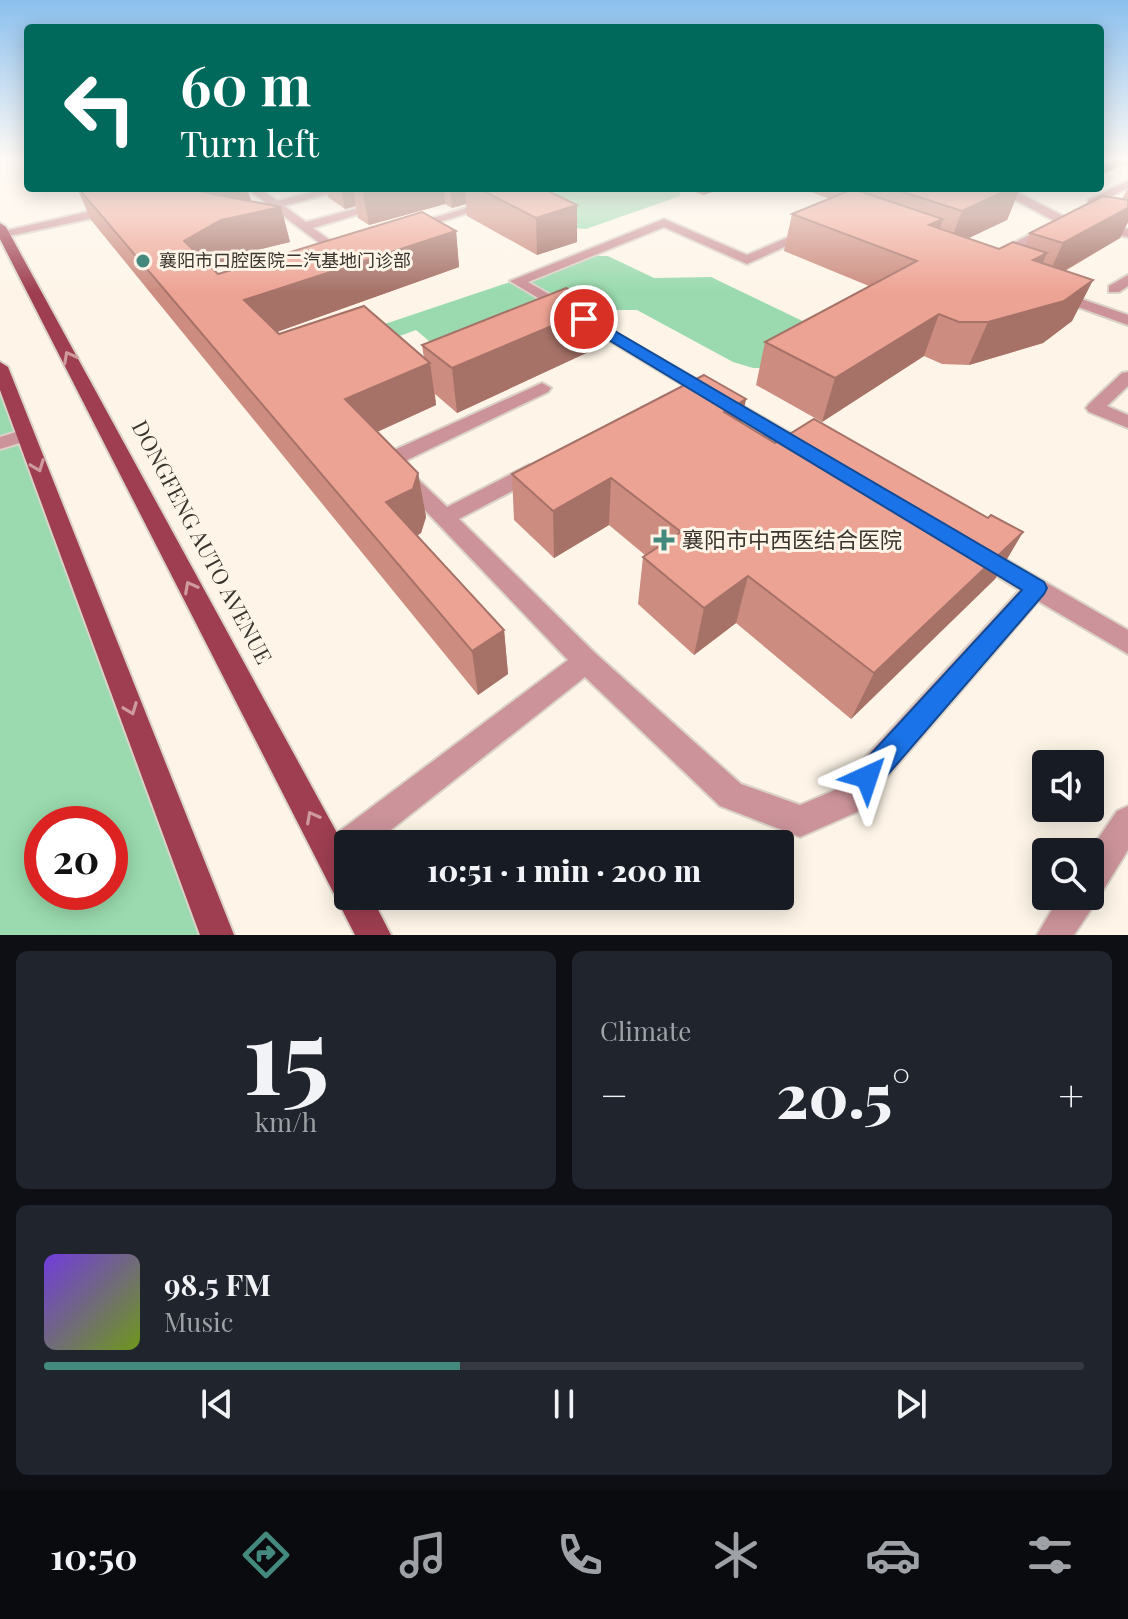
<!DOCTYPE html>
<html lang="en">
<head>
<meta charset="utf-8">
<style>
	:root { --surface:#171b24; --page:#20242c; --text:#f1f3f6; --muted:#9ea1a6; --line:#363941; --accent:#44897e }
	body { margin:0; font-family:"Playfair Display","Noto Sans SC",serif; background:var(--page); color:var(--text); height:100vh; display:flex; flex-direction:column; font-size:30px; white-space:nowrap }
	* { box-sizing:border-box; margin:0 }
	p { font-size:26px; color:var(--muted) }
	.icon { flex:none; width:44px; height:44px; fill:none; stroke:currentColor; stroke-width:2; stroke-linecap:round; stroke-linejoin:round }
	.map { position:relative; height:935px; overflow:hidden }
	.panel { display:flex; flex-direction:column; gap:16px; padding:16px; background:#0d0f14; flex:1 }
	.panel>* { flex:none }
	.banner { position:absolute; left:24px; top:24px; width:1080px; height:168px; border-radius:8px; box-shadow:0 4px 20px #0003; background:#00695c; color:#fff; overflow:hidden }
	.tools { position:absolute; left:1032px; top:750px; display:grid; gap:16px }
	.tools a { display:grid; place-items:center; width:72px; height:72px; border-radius:8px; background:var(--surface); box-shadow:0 4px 20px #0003; font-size:40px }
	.speed { position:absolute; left:24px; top:806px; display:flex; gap:16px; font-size:40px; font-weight:700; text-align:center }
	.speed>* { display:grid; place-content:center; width:104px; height:104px; border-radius:50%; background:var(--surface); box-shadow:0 4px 20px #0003; line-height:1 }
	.speed .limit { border:12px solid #d22; background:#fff; color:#111 }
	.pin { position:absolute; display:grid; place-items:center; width:68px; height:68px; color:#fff; margin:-34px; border:4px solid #fff; border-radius:50%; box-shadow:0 2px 8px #0007 }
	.me { position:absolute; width:88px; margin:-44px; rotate:42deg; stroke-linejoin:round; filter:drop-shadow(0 0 6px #0008) }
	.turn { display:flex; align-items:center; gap:28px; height:168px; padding:0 24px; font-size:36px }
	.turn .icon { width:104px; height:104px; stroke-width:2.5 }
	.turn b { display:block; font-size:56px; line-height:68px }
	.big { font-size:60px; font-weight:800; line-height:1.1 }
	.panel .tile { flex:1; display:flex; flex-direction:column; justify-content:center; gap:12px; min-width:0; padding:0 28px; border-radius:12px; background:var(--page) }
	.panel .dial { align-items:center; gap:0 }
	.dial b { font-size:104px; line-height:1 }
	.song { display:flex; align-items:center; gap:24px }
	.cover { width:96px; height:96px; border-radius:12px; background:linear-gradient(135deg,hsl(260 70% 55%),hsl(80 70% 35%)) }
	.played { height:8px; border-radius:4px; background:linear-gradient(90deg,var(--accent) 40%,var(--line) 40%) }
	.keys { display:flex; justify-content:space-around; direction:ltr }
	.heat { display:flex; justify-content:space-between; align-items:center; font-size:44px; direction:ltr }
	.panel .tiles { flex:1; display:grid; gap:16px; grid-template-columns:1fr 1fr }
	.tile:last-child { grid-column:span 2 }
	.trip { position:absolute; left:334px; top:830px; width:460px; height:80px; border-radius:8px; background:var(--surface); box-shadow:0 4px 20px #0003; font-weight:800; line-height:80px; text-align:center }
	.dock { display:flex; height:128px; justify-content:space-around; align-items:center; background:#090b0e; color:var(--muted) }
	.dock .icon { width:56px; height:56px }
	.dock .selected { color:var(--accent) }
	.dock b { font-size:36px; color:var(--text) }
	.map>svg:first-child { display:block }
	.green { fill:#9adaae; fill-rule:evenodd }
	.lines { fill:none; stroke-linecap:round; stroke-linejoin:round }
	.minor-casing { stroke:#dbd2c7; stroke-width:4 }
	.major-casing { stroke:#dbd2c7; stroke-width:4 }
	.minor { fill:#cc949a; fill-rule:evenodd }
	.major { fill:#9e3e50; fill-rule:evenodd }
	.wall { fill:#cc8c7f }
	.shaded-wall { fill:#a67268 }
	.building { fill:#eda394; stroke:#a67268; stroke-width:2 }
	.oneway { stroke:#ce9a9c }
	.route { fill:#1a73e8; stroke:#114b97; stroke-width:2 }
	.poi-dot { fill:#44897e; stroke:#fef5e8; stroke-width:3 }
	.labels { text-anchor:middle; stroke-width:6; stroke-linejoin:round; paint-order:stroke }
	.far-poi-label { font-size:18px; fill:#39342e; stroke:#fef5e8; text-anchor:start }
	.poi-label { font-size:22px; fill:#39342e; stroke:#fef5e8; text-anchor:start }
	.street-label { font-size:22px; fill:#39342e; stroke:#fef5e8 }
</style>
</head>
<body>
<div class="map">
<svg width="1128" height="935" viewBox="0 0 1128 935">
	<rect width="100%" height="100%" fill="#fef5e8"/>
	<g class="green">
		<path d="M571 188H669L680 192V196L586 229 574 228 529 201Z"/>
		<path d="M588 256H608L654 278 711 277 815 327 767 368H753L733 362 637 310H614L448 347 429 341 416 330 364 349 352 335Z"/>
		<path d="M0 367 217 935H0ZM42 824H110V892H42Z"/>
	</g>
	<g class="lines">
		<defs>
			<g id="minor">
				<path d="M1115 161H1128V166L1116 163Z"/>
				<path d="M1128 181V188L1098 203 1099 215H1091L1088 200Z"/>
				<path d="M246 188H259L277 201 329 188H349L284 206 306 222 384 201 390 205 313 228 335 244 347 241 354 245 333 253Z"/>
				<path d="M533 188H551L413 230 403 227Z"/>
				<path d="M1000 188H1009L1067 218 1128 229V237L1060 224 1000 192Z"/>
				<path d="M113 206 117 207V213L0 238V232Z"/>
				<path d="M664 219 747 255 807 229 817 232 747 264 664 227 528 282 812 446 815 450 812 454H798L510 281Z"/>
				<path d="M1052 223 1058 227 1056 230 1018 250 1006 247Z"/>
				<path d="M1128 275V286L1119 292H1109V286Z"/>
				<path d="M1058 291 1128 315V325L1053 298 1051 295Z"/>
				<path d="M1128 372V386L1107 406 1128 415V428L1089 412 1086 408 1089 404 1122 373Z"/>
				<path d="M542 383 551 388 548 392 401 463 447 507 529 465H543L546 470 543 475 459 519 595 653 741 784 800 805 835 790 1020 590 972 561 969 555 972 549H988L1128 630V654L1038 601 857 812 800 837 720 806 585 677 373 844H348V864L332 872 321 867 316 856 321 845 568 660 378 461 381 456Z"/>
				<path d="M26 429 33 431 35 435 33 439 0 449V437Z"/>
				<path d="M1128 806V850L1102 892 1096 894 1092 908 1074 935H1037L1060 896H1090L1089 852 1117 811Z"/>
			</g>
			<g id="major">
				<path d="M0 223 6 227 348 853V896H371L391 935H355L0 239Z"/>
				<path d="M0 362 8 367 234 935H200L0 390Z"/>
			</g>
		</defs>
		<use href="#minor" class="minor-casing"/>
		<use href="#major" class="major-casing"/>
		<use href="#minor" class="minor"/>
		<use href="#major" class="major"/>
	</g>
	<g class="wall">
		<path d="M77 188H247L251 201 281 207 290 242 233 256 212 268 218 274 456 231 459 267 277 332 279 334 424 358 422 345 599 306 597 348 457 413 435 394 436 405 377 432 418 473 426 517 421 533 417 536 504 630 508 674 478 695 91 220Z"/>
		<path d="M326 188H542L577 205V242L537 255 467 216 466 204 452 208 445 204 369 225 358 218 356 206 345 209 328 197Z"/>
		<path d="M684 188H725L703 195Z"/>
		<path d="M800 188H1020L1007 220 968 238 999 249 1025 246 1030 233 1122 199 1128 188V222L1120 238 1065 271 1093 280 1072 321 1043 343 969 365 942 364 924 356 822 422 756 385 765 342 869 286 784 251 792 214 830 199Z"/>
		<path d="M741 422 775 443 988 518 1023 532 995 579 851 719 736 623 694 655 638 604 643 557 645 555 609 525 554 558 514 520 512 474Z"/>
	</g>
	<g class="shaded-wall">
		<path d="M1100 161H1119L1116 168 1100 175Z"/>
		<path d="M181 188H247L253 207Z"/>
		<path d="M341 188H353L356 206 345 209Z"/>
		<path d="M360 188H444L445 204 369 225 362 189Z"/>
		<path d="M450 188H465L466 204 452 208Z"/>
		<path d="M704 188H725L703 195Z"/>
		<path d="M940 188H962L956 204Z"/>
		<path d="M1012 188H1020L1007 220 948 248 962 211Z"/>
		<path d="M577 205V242L537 255 536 218Z"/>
		<path d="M281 207 290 242 233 256 197 278 184 241 221 220Z"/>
		<path d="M1128 208V222L1120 238 1045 282 1063 243Z"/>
		<path d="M943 219 930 256 929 225Z"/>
		<path d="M456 231 459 267 257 339 244 300Z"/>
		<path d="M1047 253 1029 292 1033 260Z"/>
		<path d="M1093 280 1072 321 1043 343 969 365 988 322Z"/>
		<path d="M599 306 597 348 457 413 452 368Z"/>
		<path d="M939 314 924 356 822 422 835 378Z"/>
		<path d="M430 363 436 405 355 442 345 399Z"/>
		<path d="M746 399 737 445 724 412Z"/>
		<path d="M418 473 426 517 421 533 396 547 386 502Z"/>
		<path d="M611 478 609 525 554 558 553 511Z"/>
		<path d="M1023 532 995 579 851 719 874 673Z"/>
		<path d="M748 576 736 623 694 655 704 608Z"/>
		<path d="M504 630 508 674 478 695 472 651Z"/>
	</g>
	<g class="building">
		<path d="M78 188H182L281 207 221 220 184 241 218 274 422 212 456 231 244 300 279 334 364 306 430 363 345 399 418 473 413 489 386 502 504 630 472 651Z"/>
		<path d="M478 188H542L577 205 536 218Z"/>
		<path d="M891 188H944V191H954L960 188H1012L962 211Z"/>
		<path d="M853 189 943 219 929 225 999 249 1013 242 1047 253 1033 260 1093 280 1064 301 988 322H959L939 314 835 378 765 342 917 261 792 214Z"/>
		<path d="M1103 196 1128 200V208L1063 243 1030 233Z"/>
		<path d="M566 288 599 306 452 368 422 345Z"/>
		<path d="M704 375 746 399 724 412 775 443 814 419 988 518 991 515 1023 532 874 673 748 576 704 608 643 557 681 532 611 478 553 511 512 474Z"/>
	</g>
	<defs><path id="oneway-chevron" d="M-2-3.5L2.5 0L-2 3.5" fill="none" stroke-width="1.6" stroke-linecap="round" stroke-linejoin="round" transform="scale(2)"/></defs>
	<g class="oneway">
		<use href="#oneway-chevron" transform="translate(69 357) rotate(-118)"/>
		<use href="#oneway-chevron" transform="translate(38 466) rotate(69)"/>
		<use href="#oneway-chevron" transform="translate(190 587) rotate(-118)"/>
		<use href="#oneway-chevron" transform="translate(131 709) rotate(69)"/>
		<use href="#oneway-chevron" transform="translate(312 817) rotate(-118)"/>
	</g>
	<linearGradient id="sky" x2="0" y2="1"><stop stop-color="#8bc0ee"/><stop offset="0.55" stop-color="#fffaf5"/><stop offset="1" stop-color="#fffaf5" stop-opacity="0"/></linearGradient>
	<rect width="1128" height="292" fill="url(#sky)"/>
	<path class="route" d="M579 316H589L1044 582 1047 588 1044 594 877 787 867 790 858 787 854 777 858 768 1022 590 579 322Z"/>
	<g class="poi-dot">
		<circle cx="143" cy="261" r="8"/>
		<path d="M660 528h8v8h8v8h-8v8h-8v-8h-8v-8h8z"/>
	</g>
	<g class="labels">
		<g class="far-poi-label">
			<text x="159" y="267">襄阳市口腔医院二汽基地门诊部</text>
		</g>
		<g class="poi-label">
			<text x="682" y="548">襄阳市中西医结合医院</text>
		</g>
		<g class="street-label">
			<text transform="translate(202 542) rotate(62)" y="8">DONGFENG AUTO AVENUE</text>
		</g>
	</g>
</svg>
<div class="tools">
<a><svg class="icon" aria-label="sound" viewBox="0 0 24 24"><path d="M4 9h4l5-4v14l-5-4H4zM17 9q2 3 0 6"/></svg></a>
<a><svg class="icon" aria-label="search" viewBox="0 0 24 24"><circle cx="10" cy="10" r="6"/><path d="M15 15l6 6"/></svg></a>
</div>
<div class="speed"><div class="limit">20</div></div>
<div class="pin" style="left:584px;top:319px;background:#d93025"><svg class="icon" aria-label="arrive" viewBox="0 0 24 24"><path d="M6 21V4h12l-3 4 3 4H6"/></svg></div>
<svg class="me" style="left:867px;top:777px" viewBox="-20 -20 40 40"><path d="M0-17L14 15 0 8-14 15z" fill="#1a73e8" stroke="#fff" stroke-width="4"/></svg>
<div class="trip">10:51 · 1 min · 200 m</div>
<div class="banner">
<div class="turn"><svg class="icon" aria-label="left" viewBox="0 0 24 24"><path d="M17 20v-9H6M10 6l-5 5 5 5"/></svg><div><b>60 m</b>Turn left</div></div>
</div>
</div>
<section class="panel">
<div class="tiles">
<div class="tile dial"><b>15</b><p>km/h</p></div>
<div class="tile"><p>Climate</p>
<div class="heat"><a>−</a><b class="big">20.5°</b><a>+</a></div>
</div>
<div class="tile">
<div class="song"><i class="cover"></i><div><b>98.5 FM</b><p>Music</p></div></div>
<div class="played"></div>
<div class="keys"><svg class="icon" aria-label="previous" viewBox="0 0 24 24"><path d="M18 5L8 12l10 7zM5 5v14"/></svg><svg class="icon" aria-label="pause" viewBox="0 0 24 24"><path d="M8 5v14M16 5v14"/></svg><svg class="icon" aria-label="next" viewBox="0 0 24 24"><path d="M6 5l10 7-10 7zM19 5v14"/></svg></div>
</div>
</div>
</section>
<nav class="dock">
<b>10:50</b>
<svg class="icon selected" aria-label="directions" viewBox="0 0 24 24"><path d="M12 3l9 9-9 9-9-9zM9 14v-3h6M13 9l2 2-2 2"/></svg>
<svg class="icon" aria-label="music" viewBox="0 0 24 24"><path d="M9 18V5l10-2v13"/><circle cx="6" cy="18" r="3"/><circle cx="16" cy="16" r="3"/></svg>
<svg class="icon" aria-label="phone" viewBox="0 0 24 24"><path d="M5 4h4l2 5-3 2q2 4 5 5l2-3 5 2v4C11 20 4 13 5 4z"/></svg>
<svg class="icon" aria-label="climate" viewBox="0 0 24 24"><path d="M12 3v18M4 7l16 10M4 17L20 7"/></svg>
<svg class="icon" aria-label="car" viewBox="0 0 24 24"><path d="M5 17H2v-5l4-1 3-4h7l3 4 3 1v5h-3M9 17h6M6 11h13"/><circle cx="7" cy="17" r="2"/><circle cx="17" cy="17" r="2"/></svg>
<svg class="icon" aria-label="filters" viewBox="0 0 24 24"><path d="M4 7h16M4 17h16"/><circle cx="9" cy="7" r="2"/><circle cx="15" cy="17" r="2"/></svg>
</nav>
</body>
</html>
